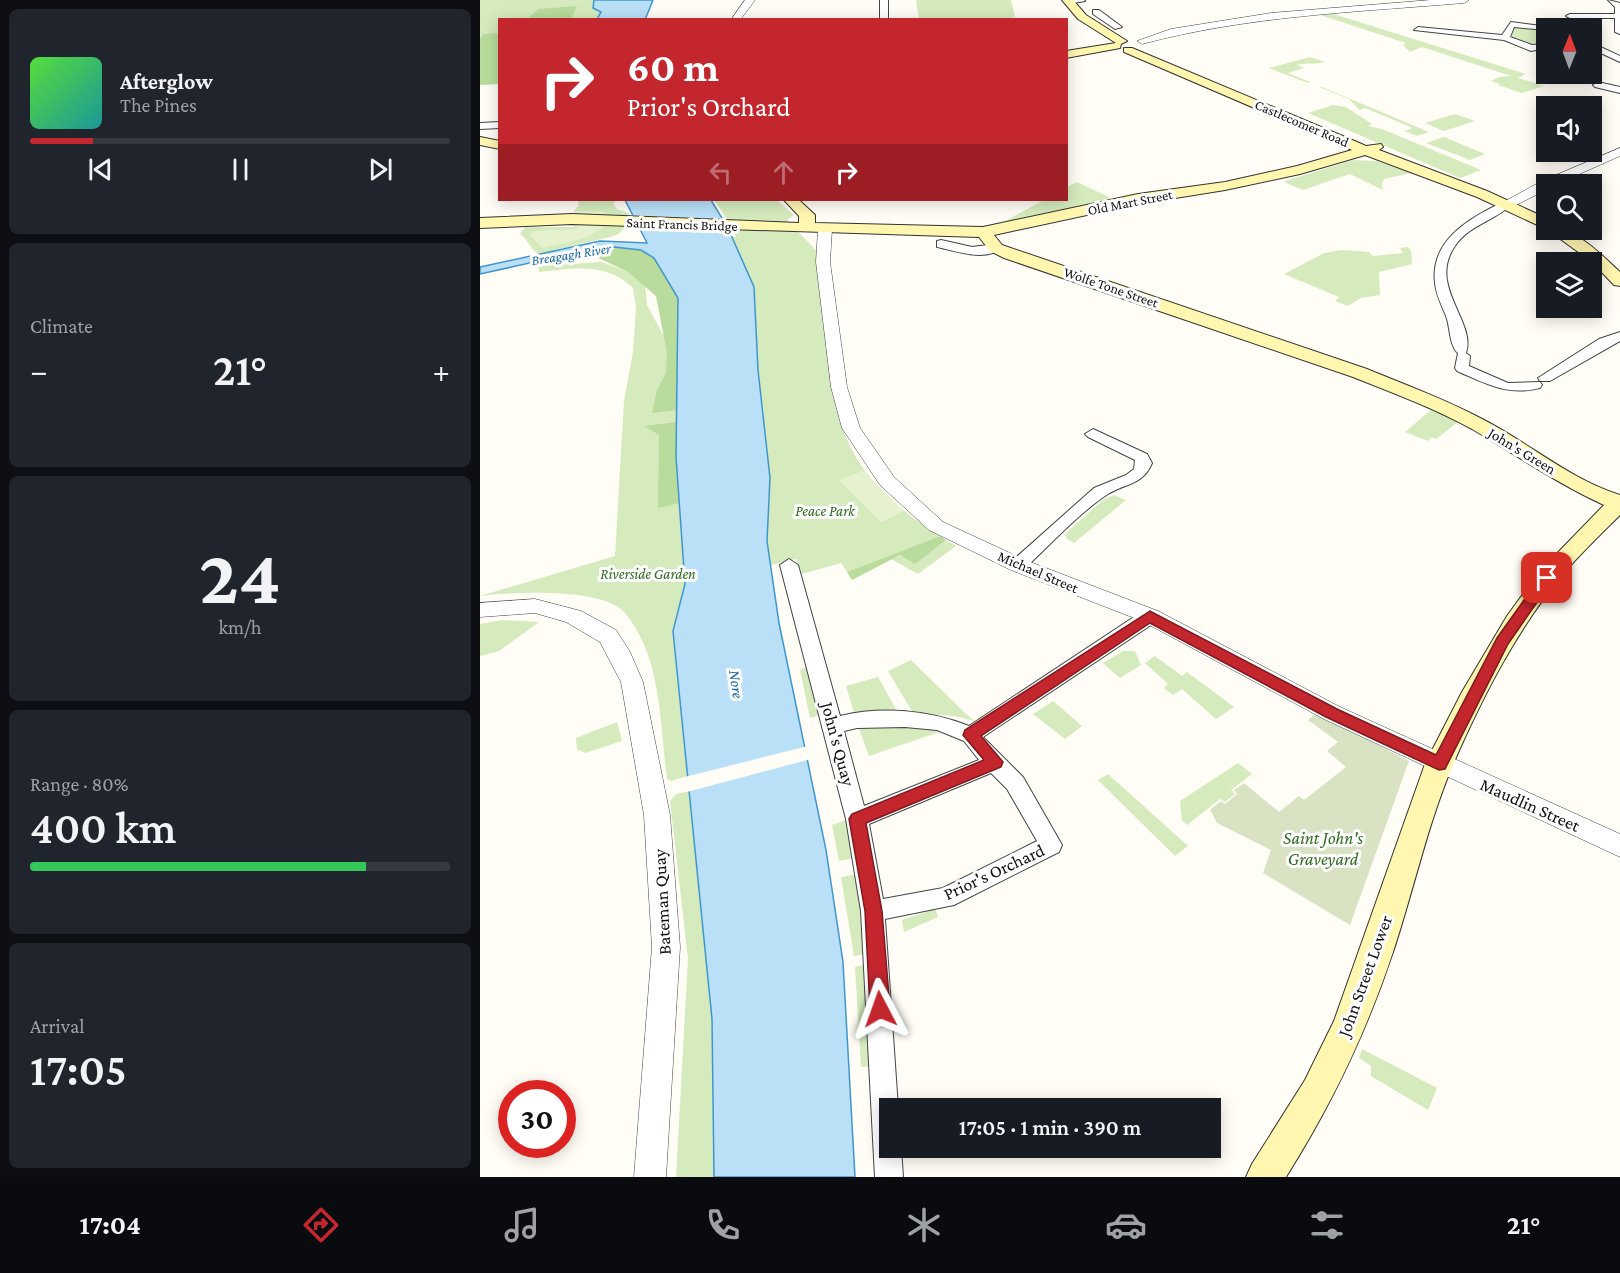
<!DOCTYPE html>
<html lang="en">
<head>
<meta charset="utf-8">
<style>
	:root { --surface:#171b24; --page:#20242c; --text:#f1f3f6; --muted:#9ea1a6; --line:#363941; --accent:#c4262e }
	body { margin:0; font-family:"Crimson Pro",serif; background:var(--page); color:var(--text); height:100vh; display:flex; flex-direction:column; font-size:22px; white-space:nowrap }
	* { box-sizing:border-box; margin:0 }
	p { font-size:20px; color:var(--muted) }
	.icon { flex:none; width:33px; height:33px; fill:none; stroke:currentColor; stroke-width:2; stroke-linecap:round; stroke-linejoin:round }
	.map { position:relative; flex:1; overflow:hidden }
	.drawer { display:flex; flex-direction:column; gap:9px; padding:9px; background:#0d0f14; width:480px }
	.drawer>* { flex:none }
	.hud { position:absolute; left:18px; top:18px; width:570px; height:183px; border-radius:0px; box-shadow:0 3px 15px #0003; background:#c4262e; color:#fff; overflow:hidden }
	.needle { width:39px; rotate:1deg }
	.tools { position:absolute; left:1056px; top:18px; display:grid; gap:12px }
	.tools a { display:grid; place-items:center; width:66px; height:66px; border-radius:0px; background:var(--surface); box-shadow:0 3px 15px #0003; font-size:30px }
	.speed { position:absolute; left:18px; top:1080px; display:flex; gap:12px; font-size:30px; font-weight:700; text-align:center }
	.speed>* { display:grid; place-content:center; width:78px; height:78px; border-radius:50%; background:var(--surface); box-shadow:0 3px 15px #0003; line-height:1 }
	.speed .limit { border:9px solid #d22; background:#fff; color:#111 }
	.pin { position:absolute; display:grid; place-items:center; width:51px; height:51px; color:#fff; margin:-26px; border-radius:12px; box-shadow:0 3px 9px #0006 }
	.me { position:absolute; width:66px; margin:-33px; rotate:356deg; stroke-linejoin:round; filter:drop-shadow(0 0 4px #0008) }
	.turn { display:flex; align-items:center; gap:21px; height:126px; padding:0 30px; font-size:27px }
	.turn .icon { width:78px; height:78px; stroke-width:2.5 }
	.turn b { display:block; font-size:42px; line-height:51px }
	.lanes { display:flex; align-items:center; height:57px; padding:0 30px; background:#0003; justify-content:center; gap:30px; direction:ltr }
	.lanes .off { opacity:.35 }
	.big { font-size:45px; font-weight:600; line-height:1.1 }
	.drawer .card { flex:1; display:flex; flex-direction:column; justify-content:center; gap:9px; min-width:0; padding:0 21px; border-radius:9px; background:var(--page) }
	.drawer .dial { align-items:center; gap:0 }
	.dial b { font-size:78px; line-height:1 }
	.song { display:flex; align-items:center; gap:18px }
	.cover { width:72px; height:72px; border-radius:9px; background:linear-gradient(135deg,hsl(110 70% 55%),hsl(180 70% 35%)) }
	.played { height:6px; border-radius:3px; background:linear-gradient(90deg,var(--accent) 15%,var(--line) 15%) }
	.keys { display:flex; justify-content:space-around; direction:ltr }
	.heat { display:flex; justify-content:space-between; align-items:center; font-size:33px; direction:ltr }
	.charge { height:9px; border-radius:4px; background:linear-gradient(90deg,#34c759 80%,var(--line) 0) }
	.trip { position:absolute; left:399px; top:1098px; width:342px; height:60px; border-radius:0px; background:var(--surface); box-shadow:0 3px 15px #0003; font-weight:600; line-height:60px; text-align:center }
	.dock { display:flex; height:96px; justify-content:space-around; align-items:center; background:#090b0e; color:var(--muted) }
	.dock .icon { width:42px; height:42px }
	.dock .active { color:var(--accent) }
	.dock b { font-size:27px; color:var(--text) }
	main { display:flex; flex:1; min-height:0 }
	.map>svg:first-child { display:block }
	.green { fill:#d5ebbd }
	.forest { fill:#b9dc9c }
	.cemetery { fill:#d9e3c4 }
	.pitch { fill:#e6f2cf }
	.water { fill:#b9e0f7; stroke:#3f96cf; stroke-width:1.5 }
	.pier { fill:#fffdf5 }
	.lines { fill:none; stroke-linecap:round; stroke-linejoin:round }
	.minor-casing { stroke:#444; stroke-width:2 }
	.tertiary-casing { stroke:#444; stroke-width:1 }
	.secondary-casing { stroke:#333; stroke-width:2 }
	.minor { fill:#fff; fill-rule:evenodd }
	.tertiary { fill:#fff; fill-rule:evenodd }
	.secondary { fill:#fff6b0; fill-rule:evenodd }
	.route { fill:#c4262e; stroke:#7f191e; stroke-width:1.5 }
	.labels { text-anchor:middle; stroke-width:6; stroke-linejoin:round; paint-order:stroke }
	.far-street-label { font-size:14px; fill:#111; stroke:#fff }
	.far-water-label { font-size:14px; font-style:italic; fill:#1768a6; stroke:#fff }
	.street-label { font-size:15px; fill:#111; stroke:#fff }
	.park-label { font-size:15px; font-style:italic; fill:#2f6b1f; stroke:#fff }
	.water-label { font-size:16px; font-style:italic; fill:#1768a6; stroke:#fff }
	.near-street-label { font-size:18px; fill:#111; stroke:#fff }
	.near-park-label { font-size:18px; font-style:italic; fill:#2f6b1f; stroke:#fff }
</style>
</head>
<body>
<main>
<section class="drawer">
<div class="card">
<div class="song"><i class="cover"></i><div><b>Afterglow</b><p>The Pines</p></div></div>
<div class="played"></div>
<div class="keys"><svg class="icon" aria-label="previous" viewBox="0 0 24 24"><path d="M18 5L8 12l10 7zM5 5v14"/></svg><svg class="icon" aria-label="pause" viewBox="0 0 24 24"><path d="M8 5v14M16 5v14"/></svg><svg class="icon" aria-label="next" viewBox="0 0 24 24"><path d="M6 5l10 7-10 7zM19 5v14"/></svg></div>
</div>
<div class="card"><p>Climate</p>
<div class="heat"><a>−</a><b class="big">21°</b><a>+</a></div>
</div>
<div class="card dial"><b>24</b><p>km/h</p></div>
<div class="card"><p>Range · 80%</p><b class="big">400 km</b><div class="charge"></div></div>
<div class="card"><p>Arrival</p><b class="big">17:05</b></div>
</section>
<div class="map">
<svg width="1140" height="1177" viewBox="0 0 1140 1177">
	<rect width="100%" height="100%" fill="#fffdf5"/>
	<g class="green">
		<path d="M0 0H114V8L121 12 117 19 20 20 19 84 0 85Z"/>
		<path d="M436 0H531L535 17 522 20 439 19Z"/>
		<path d="M847 12 1046 74 1038 78 1064 86 1042 93 1018 85 1020 84 1011 81 1019 77 1031 76 942 47 930 52 923 45 926 43 834 13Z"/>
		<path d="M1038 26 1066 31V43L1051 44 1031 39 1034 28Z"/>
		<path d="M830 57 845 62C835 65 825 62 817 65L824 68 808 73 830 82 828 83 789 68Z"/>
		<path d="M839 87H842L949 132 937 136 924 131 933 128 885 108 880 110 869 99Z"/>
		<path d="M853 105 866 107 892 124 888 126 902 129 1001 170 980 178 828 113Z"/>
		<path d="M975 114 995 121 964 131 945 123Z"/>
		<path d="M964 137 1005 154 990 160 946 143Z"/>
		<path d="M873 160 896 161 931 173 904 179 902 184 903 190 870 174 823 190 806 183 805 181Z"/>
		<path d="M597 182 631 198 527 223 523 222 564 200H586L587 187Z"/>
		<path d="M98 200H136L133 204 137 209 149 213C148 224 144 232 134 236L59 254C49 249 48 239 40 234L45 227H94V211L99 205Z"/>
		<path d="M234 200H297L314 215 307 220C313 228 336 248 338 254 343 271 342 307 344 327 353 429 369 479 460 536L367 572 361 563 322 574 316 559 291 565 287 541 290 478 278 370 274 287 248 228 251 225Z"/>
		<path d="M928 247 931 251 932 264 899 272 900 295 881 298 868 306 855 301 859 297 804 274 844 253 861 250 889 252 893 256 923 253 920 248Z"/>
		<path d="M122 262 148 272 165 284 167 305 183 335 197 333 196 457 205 584 193 631 207 776 191 781 187 779C180 726 182 655 144 612 122 587 31 592 0 596L135 556 144 401 153 352 156 308 153 288C127 262 92 268 59 272L58 265 68 263 74 265Z"/>
		<path d="M951 410 978 422 956 439 952 437 948 441 925 432Z"/>
		<path d="M634 495 646 500 594 543 586 538V533L623 500Z"/>
		<path d="M466 540 476 546 438 574 411 559 421 555 435 563Z"/>
		<path d="M22 620 59 622 19 651 0 656V624Z"/>
		<path d="M643 651H655L661 665 640 678 623 663Z"/>
		<path d="M675 656 702 676 707 672 754 707 736 719 702 689 693 695 684 688 688 684 665 663Z"/>
		<path d="M431 660 487 715 495 721 474 716 433 713 408 671Z"/>
		<path d="M327 667 340 715 330 718 320 670Z"/>
		<path d="M398 677 418 713 375 716 366 686Z"/>
		<path d="M573 701 602 726 585 739 553 714Z"/>
		<path d="M137 722 142 741 105 753 97 749 96 738Z"/>
		<path d="M377 723H421L465 730 389 756Z"/>
		<path d="M758 763 772 774 751 790 755 794 745 802 740 799 707 825 702 820 700 801Z"/>
		<path d="M628 774 708 846 695 856 618 780Z"/>
		<path d="M210 791 232 1019 234 1177H196L208 959 190 801 196 794Z"/>
		<path d="M366 820 374 858 359 861 352 825Z"/>
		<path d="M377 874 385 954 374 956 361 877Z"/>
		<path d="M455 909 458 917 424 932 422 920Z"/>
		<path d="M385 964 392 1066 381 1067 375 967Z"/>
		<path d="M882 1049 957 1088 948 1110 891 1076V1066L879 1058Z"/>
	</g>
	<g class="forest">
		<path d="M97 6 91 19H47L59 9Z"/>
		<path d="M19 33V84L0 85V39L3 34Z"/>
		<path d="M134 247 161 250 174 257 198 299 197 410 172 413 177 390 186 373 187 353 176 296 148 272 110 254V251Z"/>
		<path d="M197 422 199 503 178 508 179 435 164 426Z"/>
		<path d="M460 536 466 540 435 564 420 555 372 580 367 572Z"/>
	</g>
	<path class="cemetery" d="M836 713 929 761 870 925 783 873 791 850 737 823 730 810 741 801 745 804 757 794 754 790 764 783 799 812 819 796 824 800 866 767 847 751 858 742 828 720Z"/>
	<g class="pitch">
		<path d="M94 211 124 212 123 227 106 238 62 248 50 235 54 231 97 229 99 226H94Z"/>
		<path d="M383 471 424 511 401 522 359 480Z"/>
	</g>
	<g class="water">
		<path d="M114 0H173L165 20 117 19 121 12 113 8Z"/>
		<path d="M145 200H231L248 228 274 287 278 370 290 478 287 541 299 623 346 850 363 962 375 1177H234L232 1019 193 631 205 584 196 457 198 298 174 258 161 250 134 247 104 251 0 274V267L120 241 167 243Z"/>
	</g>
	<g class="pier">
		<path d="M150 215 247 219 256 237 237 233 158 230Z"/>
		<path d="M328 746 331 759 207 792 205 777Z"/>
	</g>
	<g class="lines">
		<defs>
			<g id="minor">
				<rect x="400" y="0" width="8" height="20"/>
				<path d="M585 0H604L605 1 588 4Z"/>
				<path d="M1128 0 1140 3V34L1135 32V18H1090L1086 16 1090 14H1135V7Z"/>
				<path d="M613 10H619L642 27 635 29 613 14Z"/>
				<path d="M1031 22 1077 28 1066 30 1034 27 1030 37 1052 45 1066 44V48L1051 51 1024 40 934 30 938 27 1022 35Z"/>
				<path d="M1112 43 1140 56V62L1112 49Z"/>
				<path d="M1118 82 1140 87V93L1115 87 1113 85Z"/>
				<path d="M20 122V128L0 129V123Z"/>
				<path d="M306 200H319L313 203Z"/>
				<path d="M1021 203 1031 205C1014 221 989 225 975 246 947 286 997 322 986 353L990 356 989 366 1028 383 1060 382 1062 385 1060 388C1027 396 1007 384 977 371L975 368 978 353C970 347 970 329 967 319 963 307 956 296 955 283 950 241 988 219 1021 203Z"/>
				<path d="M461 240 492 247 516 244 522 248C506 262 475 251 457 247V241Z"/>
				<path d="M1140 332V341L1070 381H1060L1058 378 1119 339Z"/>
				<path d="M613 429 667 454 672 463C663 485 646 483 628 494 600 512 569 546 544 569H532L529 565 532 561 614 488 646 475 654 469 655 460 608 437 605 434Z"/>
				<path d="M309 559 318 565 360 716C402 706 449 710 489 726L663 611H677L679 616 677 621 503 737 543 777 582 845 579 852 474 905 405 919 418 1108H410V1148H421L423 1177H395L381 911 366 819 300 565ZM425 727 457 730 484 741 499 760 384 806 364 731 377 728ZM511 773 527 789 557 841 463 888 403 899 389 824Z"/>
			</g>
			<g id="tertiary">
				<path d="M265 0H275L260 20H251Z"/>
				<path d="M951 0H989L984 3C876 12 767 16 662 44L657 41 691 29 791 13Z"/>
				<path d="M1140 148V156L1077 184H1066V190L1030 208 1025 209 1018 205 1062 181Z"/>
				<path d="M345 225 352 229 350 262 367 387 380 428 414 477 463 522 545 560 678 611 860 707 1140 834V857L844 719 662 621 531 570 449 530 400 485 362 428 351 387 336 262 338 229Z"/>
				<path d="M55 599 101 611 136 630 150 652 163 682 190 815 200 947 186 1177H154L172 947 164 815 141 682 120 642 86 622 55 613 0 617V603Z"/>
			</g>
			<g id="secondary">
				<path d="M582 0H593L606 15 647 41 641 44 640 48 586 58V51L636 43 598 19Z"/>
				<path d="M644 48H652L877 142 886 146 901 144 903 147 899 150 1007 191 1066 218V229L997 197 885 155 820 174 745 190 658 204 514 235 522 245 887 369C926 385 967 400 1004 420 1049 443 1091 480 1140 495V515C1121 534 1101 553 1083 574 1037 629 1003 696 974 762 948 822 934 889 913 952 886 1033 852 1104 806 1177H766L772 1164 825 1080 854 1021 945 764 982 692 1027 616 1059 572 1124 505C1078 484 1036 455 992 429 954 408 913 393 873 377L524 258 510 251 499 237 92 224 0 228V218L92 214 319 223V216L304 200H319L335 215V223L503 227 658 194 745 182 817 166 872 150 644 52Z"/>
				<path d="M0 137 20 141V149L0 145Z"/>
				<path d="M1068 230C1097 227 1120 254 1140 272V286L1134 285 1112 262Z"/>
			</g>
		</defs>
		<use href="#minor" class="minor-casing"/>
		<use href="#tertiary" class="tertiary-casing"/>
		<use href="#secondary" class="secondary-casing"/>
		<use href="#minor" class="minor"/>
		<use href="#tertiary" class="tertiary"/>
		<use href="#secondary" class="secondary"/>
	</g>
	<path class="route" d="M1067 573 1074 578 1028 644 965 769 959 770 846 717 670 623 501 736 523 762 521 767 386 823 402 911 410 1009 407 1016 400 1019 393 1016 390 1009 385 911 369 819 372 814 504 760 483 735 485 730 670 611 857 709 956 755 1017 638 1062 575Z"/>
	<g class="labels">
		<g class="far-street-label">
			<text transform="translate(822 123) rotate(23)" y="5">Castlecomer Road</text>
			<text transform="translate(650 202) rotate(-11)" y="5">Old Mart Street</text>
			<text transform="translate(202 224) rotate(2)" y="5">Saint Francis Bridge</text>
			<text transform="translate(631 287) rotate(19)" y="5">Wolfe Tone Street</text>
		</g>
		<g class="far-water-label">
			<text transform="translate(91 254) rotate(-9)" y="5">Breagagh River</text>
		</g>
		<g class="street-label">
			<text transform="translate(1042 451) rotate(31)" y="5">John's Green</text>
			<text transform="translate(558 572) rotate(23)" y="5">Michael Street</text>
		</g>
		<g class="park-label">
			<text x="345" y="516">Peace Park</text>
			<text x="168" y="579">Riverside Garden</text>
		</g>
		<g class="water-label">
			<text transform="translate(257 684) rotate(82)" y="6">Nore</text>
		</g>
		<g class="near-street-label">
			<text transform="translate(358 744) rotate(75)" y="6">John's Quay</text>
			<text transform="translate(1050 805) rotate(24)" y="6">Maudlin Street</text>
			<text transform="translate(514 872) rotate(-25)" y="6">Prior's Orchard</text>
			<text transform="translate(182 902) rotate(-93)" y="6">Bateman Quay</text>
			<text transform="translate(885 976) rotate(-70)" y="6">John Street Lower</text>
		</g>
		<g class="near-park-label">
			<text x="843" y="844">Saint John's<tspan x="843" dy="21">Graveyard</tspan></text>
		</g>
	</g>
</svg>
<div class="tools">
<a><svg class="needle" viewBox="-14 -14 28 28"><path d="M0-13l5 13h-10z" fill="#e53935"/><path d="M0 13l5-13h-10z" fill="#9ea1a6"/></svg></a>
<a><svg class="icon" aria-label="sound" viewBox="0 0 24 24"><path d="M4 9h4l5-4v14l-5-4H4zM17 9q2 3 0 6"/></svg></a>
<a><svg class="icon" aria-label="search" viewBox="0 0 24 24"><circle cx="10" cy="10" r="6"/><path d="M15 15l6 6"/></svg></a>
<a><svg class="icon" aria-label="layers" viewBox="0 0 24 24"><path d="M12 4l9 5-9 5-9-5zM3 14l9 5 9-5"/></svg></a>
</div>
<div class="speed"><div class="limit">30</div></div>
<div class="pin" style="left:1067px;top:578px;background:#d93025"><svg class="icon" aria-label="arrive" viewBox="0 0 24 24"><path d="M6 21V4h12l-3 4 3 4H6"/></svg></div>
<svg class="me" style="left:400px;top:1009px" viewBox="-20 -20 40 40"><path d="M0-17L14 15 0 8-14 15z" fill="#c4262e" stroke="#fff" stroke-width="4"/></svg>
<div class="trip">17:05 · 1 min · 390 m</div>
<div class="hud">
<div class="turn"><svg class="icon" aria-label="right" viewBox="0 0 24 24"><path d="M7 20v-9h11M14 6l5 5-5 5"/></svg><div><b>60 m</b>Prior's Orchard</div></div>
<div class="lanes"><svg class="icon off" aria-label="left" viewBox="0 0 24 24"><path d="M17 20v-9H6M10 6l-5 5 5 5"/></svg><svg class="icon off" aria-label="ahead" viewBox="0 0 24 24"><path d="M12 20V5M6 11l6-6 6 6"/></svg><svg class="icon" aria-label="right" viewBox="0 0 24 24"><path d="M7 20v-9h11M14 6l5 5-5 5"/></svg></div>
</div>
</div>
</main>
<nav class="dock">
<b>17:04</b>
<svg class="icon active" aria-label="directions" viewBox="0 0 24 24"><path d="M12 3l9 9-9 9-9-9zM9 14v-3h6M13 9l2 2-2 2"/></svg>
<svg class="icon" aria-label="music" viewBox="0 0 24 24"><path d="M9 18V5l10-2v13"/><circle cx="6" cy="18" r="3"/><circle cx="16" cy="16" r="3"/></svg>
<svg class="icon" aria-label="phone" viewBox="0 0 24 24"><path d="M5 4h4l2 5-3 2q2 4 5 5l2-3 5 2v4C11 20 4 13 5 4z"/></svg>
<svg class="icon" aria-label="climate" viewBox="0 0 24 24"><path d="M12 3v18M4 7l16 10M4 17L20 7"/></svg>
<svg class="icon" aria-label="car" viewBox="0 0 24 24"><path d="M5 17H2v-5l4-1 3-4h7l3 4 3 1v5h-3M9 17h6M6 11h13"/><circle cx="7" cy="17" r="2"/><circle cx="17" cy="17" r="2"/></svg>
<svg class="icon" aria-label="filters" viewBox="0 0 24 24"><path d="M4 7h16M4 17h16"/><circle cx="9" cy="7" r="2"/><circle cx="15" cy="17" r="2"/></svg>
<b>21°</b>
</nav>
</body>
</html>
